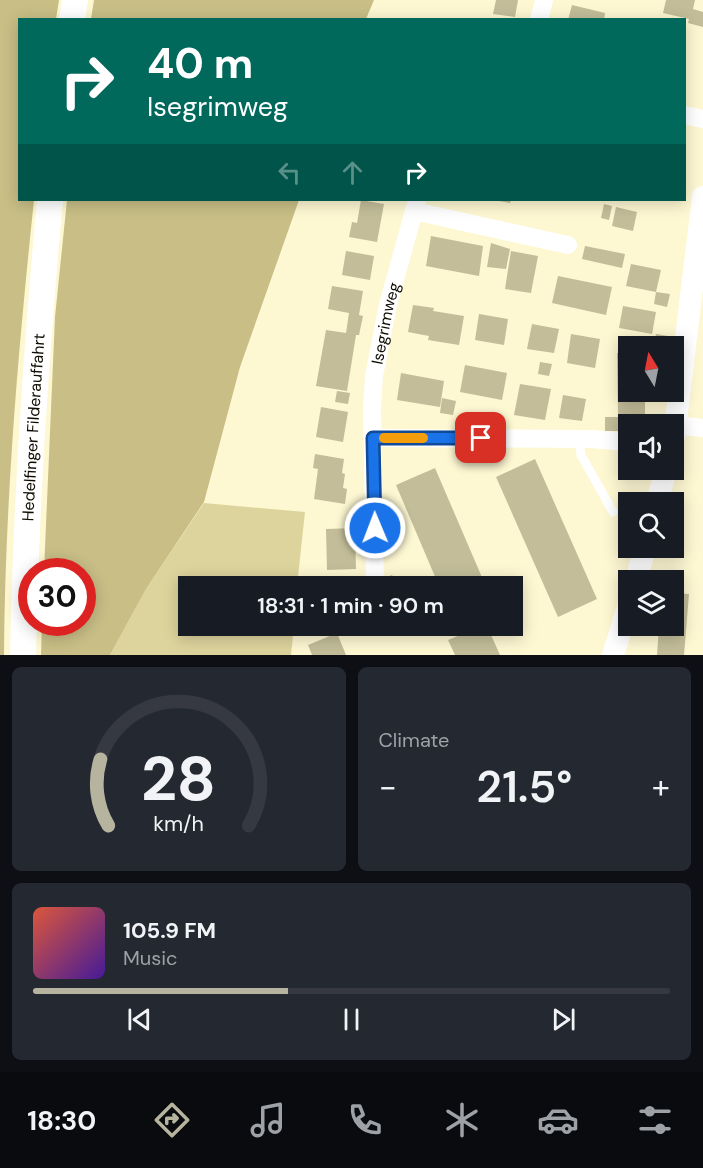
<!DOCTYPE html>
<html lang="en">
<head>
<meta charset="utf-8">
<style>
	:root { --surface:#171b24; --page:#242831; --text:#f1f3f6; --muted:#9ea1a6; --line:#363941; --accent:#b6b49e }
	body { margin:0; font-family:"DM Sans",sans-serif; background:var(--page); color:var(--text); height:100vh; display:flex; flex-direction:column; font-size:22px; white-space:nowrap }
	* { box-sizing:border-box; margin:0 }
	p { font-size:20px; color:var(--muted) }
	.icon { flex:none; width:33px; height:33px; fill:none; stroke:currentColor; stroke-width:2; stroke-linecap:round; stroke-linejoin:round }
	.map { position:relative; height:655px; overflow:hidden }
	.details { display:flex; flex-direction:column; gap:12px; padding:12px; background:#0d0f14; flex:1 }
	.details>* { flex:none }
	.guide { position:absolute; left:18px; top:18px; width:668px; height:183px; border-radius:0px; box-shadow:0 3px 15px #0003; background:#00695c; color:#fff; overflow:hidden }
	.needle { width:39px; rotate:350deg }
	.buttons { position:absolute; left:618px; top:336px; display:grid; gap:12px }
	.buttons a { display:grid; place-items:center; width:66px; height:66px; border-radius:0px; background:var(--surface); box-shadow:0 3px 15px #0003; font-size:30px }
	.speed { position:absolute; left:18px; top:558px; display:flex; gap:12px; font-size:30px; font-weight:700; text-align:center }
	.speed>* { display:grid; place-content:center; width:78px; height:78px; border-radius:50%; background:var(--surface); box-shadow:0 3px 15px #0003; line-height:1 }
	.speed .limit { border:9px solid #d22; background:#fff; color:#111 }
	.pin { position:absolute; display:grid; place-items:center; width:51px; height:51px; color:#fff; margin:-26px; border-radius:12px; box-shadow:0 3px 9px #0006 }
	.me { position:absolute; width:66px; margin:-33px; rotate:359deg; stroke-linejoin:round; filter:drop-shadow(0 0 4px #0008) }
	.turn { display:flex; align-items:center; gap:21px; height:126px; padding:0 30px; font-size:27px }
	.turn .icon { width:78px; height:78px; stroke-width:2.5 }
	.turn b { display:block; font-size:42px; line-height:51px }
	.lanes { display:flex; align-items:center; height:57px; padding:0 30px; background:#0003; justify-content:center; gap:30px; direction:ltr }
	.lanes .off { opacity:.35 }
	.big { font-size:45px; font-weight:600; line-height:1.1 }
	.details .tile { flex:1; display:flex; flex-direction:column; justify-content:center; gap:9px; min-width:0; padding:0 21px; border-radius:9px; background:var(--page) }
	.details .dial { align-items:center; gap:0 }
	.dial svg { height:156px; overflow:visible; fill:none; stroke:var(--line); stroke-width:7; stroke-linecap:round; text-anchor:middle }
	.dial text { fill:var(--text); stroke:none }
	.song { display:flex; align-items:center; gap:18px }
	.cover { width:72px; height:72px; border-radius:9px; background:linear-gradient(135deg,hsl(10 70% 55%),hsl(260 70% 35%)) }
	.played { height:6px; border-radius:3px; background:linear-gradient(90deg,var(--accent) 40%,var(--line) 40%) }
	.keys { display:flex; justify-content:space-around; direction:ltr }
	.heat { display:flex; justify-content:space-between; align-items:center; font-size:33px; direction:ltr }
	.details .tiles { flex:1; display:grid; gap:12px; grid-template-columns:1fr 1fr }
	.tile:last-child { grid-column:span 2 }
	.trip { position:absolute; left:178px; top:576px; width:345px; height:60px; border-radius:0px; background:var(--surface); box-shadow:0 3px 15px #0003; font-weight:600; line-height:60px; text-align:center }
	.menu { display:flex; height:96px; justify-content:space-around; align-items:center; background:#090b0e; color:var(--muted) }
	.menu .icon { width:42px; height:42px }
	.menu .selected { color:var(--accent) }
	.menu b { font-size:27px; color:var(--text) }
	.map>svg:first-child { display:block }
	.green { fill:#ddd49d }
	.forest { fill:#c8be86 }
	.building { fill:#c3bd99 }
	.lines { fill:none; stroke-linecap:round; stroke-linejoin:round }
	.service { stroke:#fff; stroke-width:9 }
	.minor { stroke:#fff; stroke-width:18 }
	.tertiary { stroke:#fff; stroke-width:22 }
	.secondary { stroke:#fff; stroke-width:26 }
	.route-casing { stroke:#114b97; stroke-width:15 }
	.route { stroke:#1a73e8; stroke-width:10 }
	.slow { stroke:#f59e0b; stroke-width:10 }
	.labels { text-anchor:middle; stroke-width:4.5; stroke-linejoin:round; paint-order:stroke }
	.street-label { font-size:16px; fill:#0f0d03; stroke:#fff }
</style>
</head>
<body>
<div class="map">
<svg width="703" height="655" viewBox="0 0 703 655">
	<rect width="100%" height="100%" fill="#fdf7d2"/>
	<path class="green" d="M204 503 305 512 297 586H189V626H294L291 655H110L146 589Z"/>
	<g class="forest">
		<path d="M0 0H59L56 19 20 20V200H34C18 351 5 503 4 655H0Z"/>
		<path d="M94 0H374L366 19H91Z"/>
		<path d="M67 200H299L240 367 204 502 146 589 110 655H41L42 623 82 622V572L44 571 55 317Z"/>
	</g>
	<g class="building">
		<path d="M496 0H518L515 17 493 14Z"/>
		<path d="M666 0H695L693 9 703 12V27L688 23 689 19 663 13Z"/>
		<path d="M572 5 605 13 604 20H568Z"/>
		<path d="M361 200 384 204 377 242 349 237 352 222 357 223Z"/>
		<path d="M494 200H511L510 203Z"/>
		<path d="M604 204 612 206 609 220 601 218Z"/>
		<path d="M616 207 637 212 633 231 612 226Z"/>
		<path d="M431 236 483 246 479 276 426 266Z"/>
		<path d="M491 243 510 249 506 269 487 267Z"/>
		<path d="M585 246 625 254 622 268 582 259Z"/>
		<path d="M346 251 374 256 370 280 342 275Z"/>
		<path d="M511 251 538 256 531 293 505 289Z"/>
		<path d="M631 264 661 270 656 292 626 286Z"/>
		<path d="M558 276 612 287 606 315 552 303Z"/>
		<path d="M332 286 363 291 359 315 363 316 359 335H356L347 391 316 386 326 330 346 333 349 313 328 309Z"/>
		<path d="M656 292 670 294 667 307 654 304Z"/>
		<path d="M413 305 434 308 433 311 464 316 459 345 428 340 429 336 408 332Z"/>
		<path d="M623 306 656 312 652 334 619 328Z"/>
		<path d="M479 314 508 319 504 345 475 340Z"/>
		<path d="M532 324 559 329 554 353 527 349Z"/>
		<path d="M571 334 600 339 595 368 567 363Z"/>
		<path d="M656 334 668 336 667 346H654Z"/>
		<path d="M617 353H628V392H645V414H618Z"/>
		<path d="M540 362 552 364 549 376 538 374Z"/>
		<path d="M465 365 507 373 502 400 460 392Z"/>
		<path d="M401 373 444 381 440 407 397 400Z"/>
		<path d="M520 384 551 389 545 420 514 415Z"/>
		<path d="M337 391 350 393 348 404 335 402Z"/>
		<path d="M563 395 586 399 582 421 559 418Z"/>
		<path d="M442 398 456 401 453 415 440 413Z"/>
		<path d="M321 407 348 412 343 442 316 437Z"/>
		<rect x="605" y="417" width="14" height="14"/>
		<path d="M315 454 344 459 342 473 345 474 343 488 347 489 345 504 314 499 318 469 313 468Z"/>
		<path d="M535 459 597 599 558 617 496 477Z"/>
		<path d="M435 468 484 582 474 586H439L396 485Z"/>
		<path d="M355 528 356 569 327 570 326 529Z"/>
		<path d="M392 575 395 581 387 584 384 578Z"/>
		<path d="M674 593 689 594 684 655H657L659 626H674Z"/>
		<path d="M482 626H487L500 655H455L448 640Z"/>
		<path d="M337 633 346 655H312L308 645Z"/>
	</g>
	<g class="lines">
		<path class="service" d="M579 439 581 455 613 512"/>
		<g class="minor">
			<path d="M539 20 544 0"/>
			<path d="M684 115 703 119"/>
			<path d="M414 211 568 245"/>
			<path d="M676 425 703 428"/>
			<path d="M373 438 592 439 628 442"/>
			<path id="s1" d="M375 586 372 408 374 376 388 305 417 200"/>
		</g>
		<g class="tertiary">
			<path d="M674 437 703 197"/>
			<path d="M657 502 666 470"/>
			<path d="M636 580 645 548"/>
			<path d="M613 655 628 607"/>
		</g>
		<g class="secondary">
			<path d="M72 20 75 0"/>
			<path id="s2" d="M23 655C26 503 36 351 50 200"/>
		</g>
	</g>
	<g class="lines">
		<defs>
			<path id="route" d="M375 528 373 438H481"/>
		</defs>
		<use href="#route" class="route-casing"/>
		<use href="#route" class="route"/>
		<path class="slow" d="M384 438H423"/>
	</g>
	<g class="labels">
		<g class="street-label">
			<text dy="6" stroke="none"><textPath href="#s1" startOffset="264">Isegrimweg</textPath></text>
			<text dy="6" stroke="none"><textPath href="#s2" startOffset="228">Hedelfinger Filderauffahrt</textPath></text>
		</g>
	</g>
</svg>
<div class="buttons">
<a><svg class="needle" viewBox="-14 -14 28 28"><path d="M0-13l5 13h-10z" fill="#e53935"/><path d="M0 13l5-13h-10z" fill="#9ea1a6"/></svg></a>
<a><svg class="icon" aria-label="sound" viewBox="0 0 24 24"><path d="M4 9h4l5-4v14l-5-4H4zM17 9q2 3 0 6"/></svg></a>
<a><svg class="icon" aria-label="search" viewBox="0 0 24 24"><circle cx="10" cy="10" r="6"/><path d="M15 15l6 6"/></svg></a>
<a><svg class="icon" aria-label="layers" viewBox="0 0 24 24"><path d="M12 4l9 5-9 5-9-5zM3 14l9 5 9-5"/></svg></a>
</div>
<div class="speed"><div class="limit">30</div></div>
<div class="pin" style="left:481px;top:438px;background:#d93025"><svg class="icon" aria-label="arrive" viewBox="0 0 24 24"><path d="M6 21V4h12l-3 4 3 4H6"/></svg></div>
<svg class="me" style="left:375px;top:528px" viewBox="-20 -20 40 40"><circle r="17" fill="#1a73e8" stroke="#fff" stroke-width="3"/><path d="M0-11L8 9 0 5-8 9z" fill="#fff"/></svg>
<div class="trip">18:31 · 1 min · 90 m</div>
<div class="guide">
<div class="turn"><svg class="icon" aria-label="right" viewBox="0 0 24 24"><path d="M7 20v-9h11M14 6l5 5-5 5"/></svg><div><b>40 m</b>Isegrimweg</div></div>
<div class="lanes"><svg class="icon off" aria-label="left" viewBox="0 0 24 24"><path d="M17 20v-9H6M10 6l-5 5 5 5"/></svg><svg class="icon off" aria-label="ahead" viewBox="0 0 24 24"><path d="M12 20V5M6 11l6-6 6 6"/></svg><svg class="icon" aria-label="right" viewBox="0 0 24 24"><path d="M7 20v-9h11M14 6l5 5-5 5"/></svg></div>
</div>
</div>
<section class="details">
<div class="tiles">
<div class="tile dial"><svg viewBox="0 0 100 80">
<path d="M14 69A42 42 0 1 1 86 69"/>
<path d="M14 69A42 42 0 0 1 10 35" stroke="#b6b49e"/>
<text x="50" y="56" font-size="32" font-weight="700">28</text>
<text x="50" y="72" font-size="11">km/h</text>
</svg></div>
<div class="tile"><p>Climate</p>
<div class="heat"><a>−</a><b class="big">21.5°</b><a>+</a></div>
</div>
<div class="tile">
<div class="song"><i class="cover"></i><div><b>105.9 FM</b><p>Music</p></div></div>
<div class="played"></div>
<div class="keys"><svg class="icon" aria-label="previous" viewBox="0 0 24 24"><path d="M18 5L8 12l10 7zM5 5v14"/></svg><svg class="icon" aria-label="pause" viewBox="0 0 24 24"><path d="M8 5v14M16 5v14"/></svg><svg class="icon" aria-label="next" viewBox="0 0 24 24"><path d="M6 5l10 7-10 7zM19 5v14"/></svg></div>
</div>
</div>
</section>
<nav class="menu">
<b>18:30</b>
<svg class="icon selected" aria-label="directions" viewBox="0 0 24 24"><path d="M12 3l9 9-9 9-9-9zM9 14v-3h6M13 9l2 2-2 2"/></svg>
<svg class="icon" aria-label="music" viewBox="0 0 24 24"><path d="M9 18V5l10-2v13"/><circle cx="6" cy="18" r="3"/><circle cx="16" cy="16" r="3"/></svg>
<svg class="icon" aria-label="phone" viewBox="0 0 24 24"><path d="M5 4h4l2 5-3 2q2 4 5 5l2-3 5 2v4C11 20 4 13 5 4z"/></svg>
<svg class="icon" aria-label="climate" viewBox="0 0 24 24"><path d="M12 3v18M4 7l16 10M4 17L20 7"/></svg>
<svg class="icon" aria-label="car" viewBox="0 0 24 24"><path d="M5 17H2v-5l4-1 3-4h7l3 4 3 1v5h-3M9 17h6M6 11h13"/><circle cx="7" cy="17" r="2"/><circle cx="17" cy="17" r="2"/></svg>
<svg class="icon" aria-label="filters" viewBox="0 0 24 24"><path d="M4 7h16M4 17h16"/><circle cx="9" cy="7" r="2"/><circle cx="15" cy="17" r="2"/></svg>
</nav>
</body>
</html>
